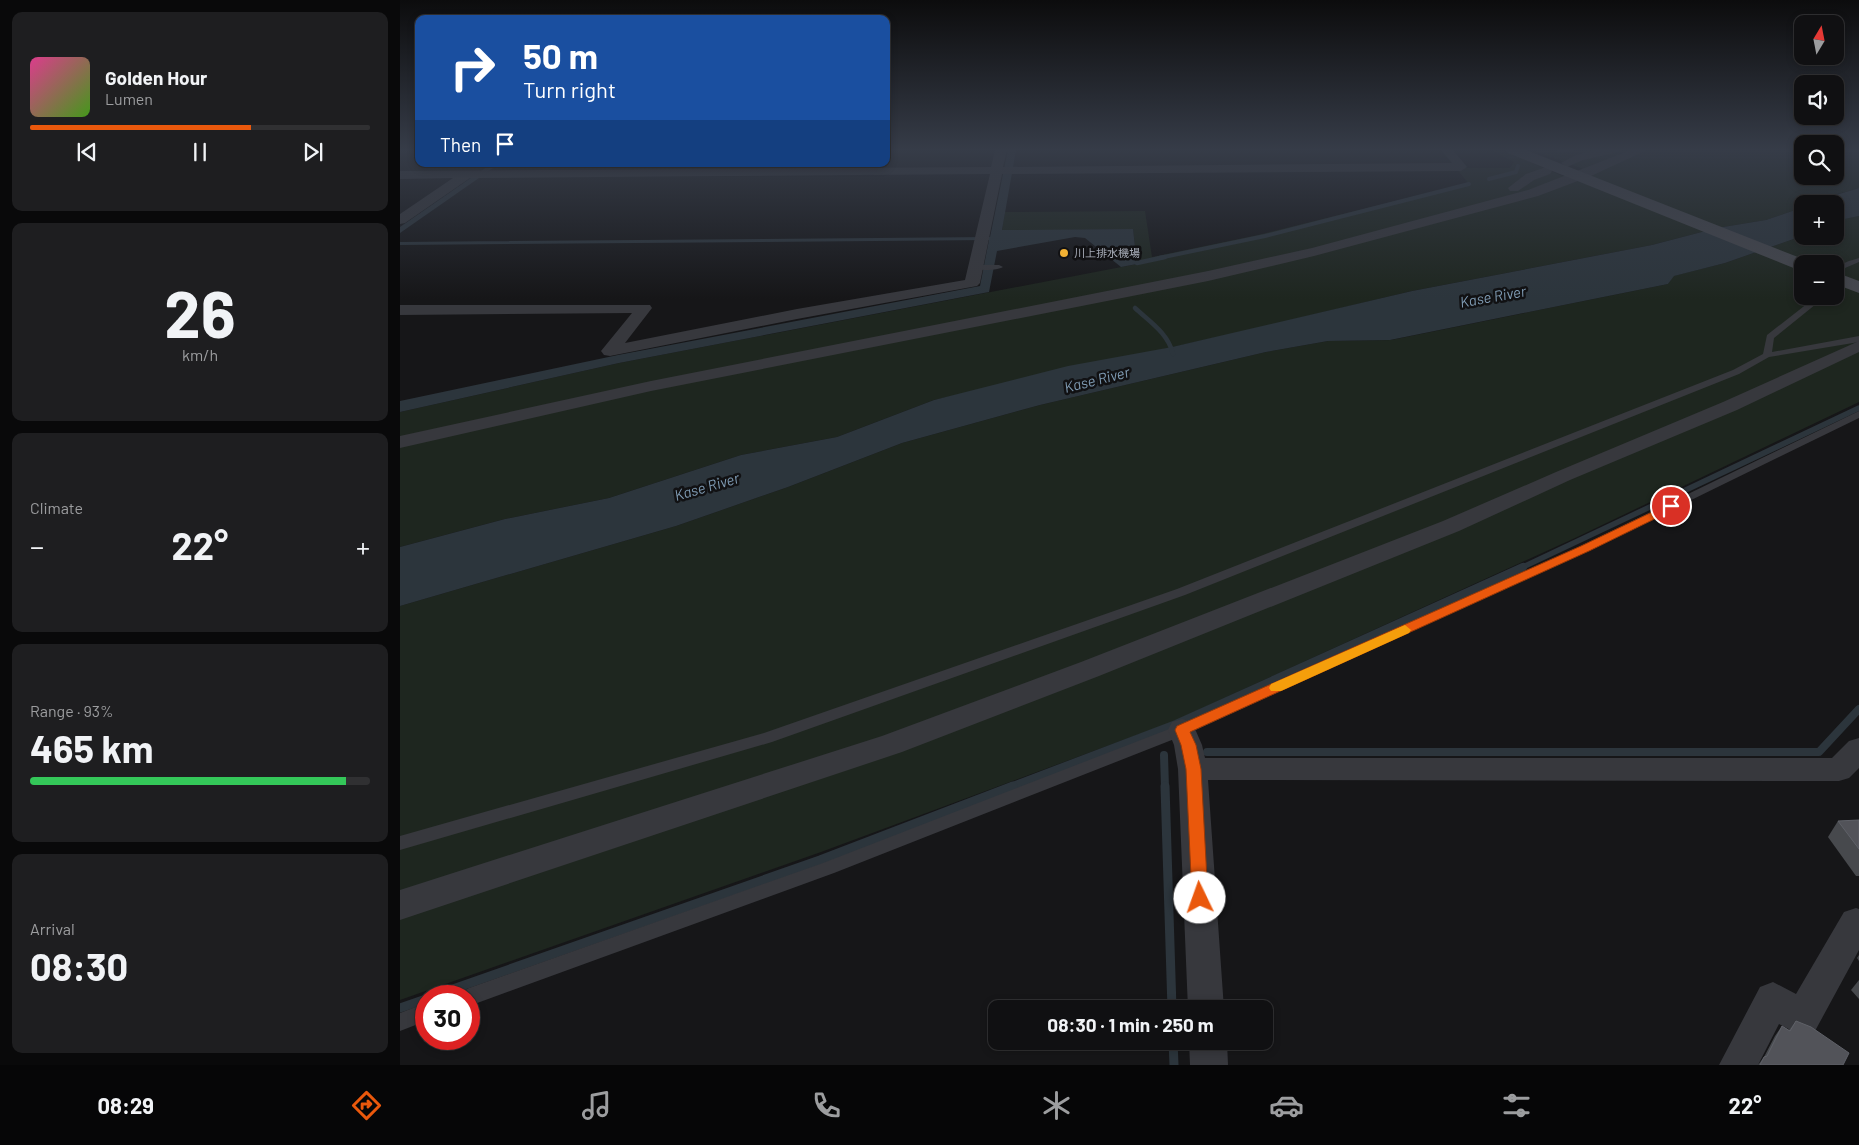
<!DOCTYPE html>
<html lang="en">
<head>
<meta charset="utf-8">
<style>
	:root { --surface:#101012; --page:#1e1e20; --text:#f1f3f6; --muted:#9c9d9f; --line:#303032; --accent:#ea580c }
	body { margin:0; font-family:Barlow,"Noto Sans JP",sans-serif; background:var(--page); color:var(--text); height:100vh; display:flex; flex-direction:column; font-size:19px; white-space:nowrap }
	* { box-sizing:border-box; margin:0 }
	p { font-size:16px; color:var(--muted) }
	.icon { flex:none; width:28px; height:28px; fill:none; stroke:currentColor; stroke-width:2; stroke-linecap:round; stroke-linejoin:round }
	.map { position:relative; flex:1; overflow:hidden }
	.panel { display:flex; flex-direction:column; gap:12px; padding:12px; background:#09090a; width:400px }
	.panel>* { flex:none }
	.top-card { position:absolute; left:15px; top:15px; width:475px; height:152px; border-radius:10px; box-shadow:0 2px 8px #0003,0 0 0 1px var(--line); background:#1a4fa0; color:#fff; overflow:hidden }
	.needle { width:32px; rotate:10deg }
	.tools { position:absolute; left:1394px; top:15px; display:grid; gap:10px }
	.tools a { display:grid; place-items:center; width:50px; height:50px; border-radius:10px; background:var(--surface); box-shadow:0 2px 8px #0003,0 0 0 1px var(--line); font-size:25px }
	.speed { position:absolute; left:15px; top:985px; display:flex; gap:10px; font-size:25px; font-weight:700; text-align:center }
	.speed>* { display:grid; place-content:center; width:65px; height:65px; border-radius:50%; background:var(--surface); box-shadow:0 2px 8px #0003,0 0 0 1px var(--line); line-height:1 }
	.speed .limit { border:8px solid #d22; background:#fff; color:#111 }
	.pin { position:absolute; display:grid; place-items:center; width:42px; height:42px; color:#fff; margin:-21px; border:2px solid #fff; border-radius:50%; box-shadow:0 1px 5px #0007 }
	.me { position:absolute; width:55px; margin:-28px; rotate:357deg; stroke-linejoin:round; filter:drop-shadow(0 0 4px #0008) }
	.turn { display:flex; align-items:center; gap:18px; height:105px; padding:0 25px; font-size:22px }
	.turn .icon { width:65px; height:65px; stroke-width:2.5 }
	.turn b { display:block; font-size:35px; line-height:42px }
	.then { display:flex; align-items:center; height:48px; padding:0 25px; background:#0003; gap:10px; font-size:19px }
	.big { font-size:38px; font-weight:700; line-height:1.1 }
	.panel .tile { flex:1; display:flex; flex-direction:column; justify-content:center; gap:8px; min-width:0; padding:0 18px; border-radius:10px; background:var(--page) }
	.panel .dial { align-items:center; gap:0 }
	.dial b { font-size:65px; line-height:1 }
	.song { display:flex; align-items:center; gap:15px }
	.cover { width:60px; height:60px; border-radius:8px; background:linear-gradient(135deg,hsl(330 70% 55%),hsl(100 70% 35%)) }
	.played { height:5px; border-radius:2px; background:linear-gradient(90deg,var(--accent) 65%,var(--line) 65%) }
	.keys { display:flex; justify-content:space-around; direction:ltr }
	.heat { display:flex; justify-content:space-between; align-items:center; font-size:28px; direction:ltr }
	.charge { height:8px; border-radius:4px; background:linear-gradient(90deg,#34c759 93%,var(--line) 0) }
	.trip { position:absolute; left:588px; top:1000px; width:285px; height:50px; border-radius:10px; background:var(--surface); box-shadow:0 2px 8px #0003,0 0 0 1px var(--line); font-weight:700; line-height:50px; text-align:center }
	.menu { display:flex; height:80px; justify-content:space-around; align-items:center; background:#060607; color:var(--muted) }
	.menu .icon { width:35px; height:35px }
	.menu .selected { color:var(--accent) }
	.menu b { font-size:22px; color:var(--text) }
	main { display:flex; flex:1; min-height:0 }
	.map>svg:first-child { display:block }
	.green { fill:#1e261f; fill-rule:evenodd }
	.water { fill:#2c353c }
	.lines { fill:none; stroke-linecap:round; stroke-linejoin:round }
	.stream-far4 { stroke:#2c353c; stroke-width:4 }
	.stream-far3 { stroke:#2c353c; stroke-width:4.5 }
	.stream-far2 { stroke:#2c353c; stroke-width:5.5 }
	.stream-far1 { stroke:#2c353c; stroke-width:8 }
	.stream { stroke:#2c353c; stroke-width:9 }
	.service { fill:#37383d; fill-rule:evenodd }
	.minor { fill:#37383d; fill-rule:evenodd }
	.secondary { fill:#45474d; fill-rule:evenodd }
	.wall { fill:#47494d }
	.building { fill:#525359; stroke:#5f6168 }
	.route { fill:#ea580c; stroke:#983908 }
	.slow { fill:#f59e0b }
	.poi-dot { fill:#f2b134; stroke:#111113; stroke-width:2 }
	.labels { text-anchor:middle; stroke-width:5; stroke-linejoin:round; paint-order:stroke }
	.far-poi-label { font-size:11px; fill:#a8adb8; stroke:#111113; text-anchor:start }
	.water-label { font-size:15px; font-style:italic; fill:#7f9bb3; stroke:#111113 }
</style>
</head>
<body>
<main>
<section class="panel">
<div class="tile">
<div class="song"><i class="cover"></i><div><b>Golden Hour</b><p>Lumen</p></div></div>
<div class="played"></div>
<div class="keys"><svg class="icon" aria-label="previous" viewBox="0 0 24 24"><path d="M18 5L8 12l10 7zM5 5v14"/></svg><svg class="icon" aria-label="pause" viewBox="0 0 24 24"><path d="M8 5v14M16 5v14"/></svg><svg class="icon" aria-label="next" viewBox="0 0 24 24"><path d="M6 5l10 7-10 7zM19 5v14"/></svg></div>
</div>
<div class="tile dial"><b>26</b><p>km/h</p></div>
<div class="tile"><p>Climate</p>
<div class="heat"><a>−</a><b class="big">22°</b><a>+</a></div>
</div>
<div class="tile"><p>Range · 93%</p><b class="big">465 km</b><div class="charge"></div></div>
<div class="tile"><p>Arrival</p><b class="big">08:30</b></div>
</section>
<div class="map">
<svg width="1459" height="1065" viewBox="0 0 1459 1065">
	<rect width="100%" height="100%" fill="#161618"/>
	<g class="green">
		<path d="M1092 150H1102L1174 181 1194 173 1132 150C1149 150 1165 152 1182 150H1402V176H1435V150H1459V188L1402 204 1401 208 1366 220 1317 228 1252 245 1012 291 836 333 534 400 437 437 341 455 209 498 105 519 0 547V412L219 363 737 264 733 229 602 231 605 212 745 211 752 257 858 235 1068 183 1056 168H1110L1114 162Z"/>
		<path d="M1459 216V402L1175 538 772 722 421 852 0 1000V606L276 526 388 487 502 443 640 405 866 352 928 341 991 340 1268 284 1273 276 1325 263 1402 236H1435V221ZM1402 264H1435V296H1402Z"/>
	</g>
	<g class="water">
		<path d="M608 150H616L602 230 733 229 737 264 721 267 685 238 675 237 597 251 589 292 219 363 0 412V401L218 355 580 286 589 240 0 245V242L590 237Z"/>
		<path d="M91 164H99L0 233V227Z"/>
		<path d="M1459 188V216L1435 221V204H1407Z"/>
		<path d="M1402 205V236L1325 263 1274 276 1268 284 990 340 928 341 866 352 640 405 502 443 388 487 276 526 0 606V547L105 519 209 498 341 455 437 437 534 400 668 366 772 347 1012 291 1252 245 1317 228 1366 220 1401 208Z"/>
	</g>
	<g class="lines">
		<g class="stream-far4">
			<path d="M1159 151 1171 150"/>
			<path d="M1089 179 1116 172 1118 166"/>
			<path d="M759 258 865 236 1069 184"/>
		</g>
		<g class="stream-far3">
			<path d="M737 263 765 257"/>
			<path d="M735 308C750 322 768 333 773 354"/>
		</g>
		<path class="stream-far2" d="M1121 568 1459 408"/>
		<g class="stream-far1">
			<path d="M807 752H1419L1459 709"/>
			<path d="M764 755 765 787"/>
			<path d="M610 787 776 724 1123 567"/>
		</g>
		<g class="stream">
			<path d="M765 786 772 1009"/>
			<path d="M33 996 420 860 613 786"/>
			<path d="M0 1008 26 999"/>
			<path d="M773 1041 774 1065"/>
		</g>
		<g class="service">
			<path d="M1459 258V262L1445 268 1438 279H1435C1435 264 1446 262 1459 258Z"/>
			<path d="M572 265H599L603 267C596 271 578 271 571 267Z"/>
			<path d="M1417 296H1426L1374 338 1372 352 1459 336V342L1369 357 1339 374 785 595 372 742 0 850V836L364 733 777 589 1333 370 1363 354 1367 335Z"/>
			<path d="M1459 411V418L1189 550 787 734 434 873 69 1006V996H60L63 991 69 988 423 863 777 726 1181 546Z"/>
			<path d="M26 1003V1021L0 1031V1013Z"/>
		</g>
		<g class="minor">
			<path d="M595 150H607L603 167 1052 163 1041 150H1053L1067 167 1061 171 602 174 580 283 577 286 397 319 210 356 204 355 201 351 232 313 0 315V305H250L252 308 225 343 397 309 565 280 590 174 70 178 5 223 0 224V214L53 178 0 179V171L591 167Z"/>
			<path d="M1196 150H1220L1218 152 1183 160 1167 167 1161 163 1176 155Z"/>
			<path d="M1231 150H1247L1191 176 1138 196 914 256 808 281 251 391 0 448V436L251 381 808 271 912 248 1128 190Z"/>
			<path d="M1146 167 1150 168 1152 171 1150 174 1134 180 1118 191H1110L1108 188 1126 174Z"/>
			<path d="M1459 341V352L1337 410 1170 480 1059 531 699 676 502 752 0 920V890L482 736 681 662 1043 521 1156 472 1323 402Z"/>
			<path d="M782 719 792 722 802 745 805 758H1432L1449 741 1459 738V768L1449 778 1439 781 808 780 824 1009H788L778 769 774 745 768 730 772 722Z"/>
			<path d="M1456 908 1459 909V950L1415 1031 1402 1036 1379 1024 1358 1065H1319L1360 987 1373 982 1396 994 1444 912Z"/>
			<path d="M789 1041H827L828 1065H790Z"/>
		</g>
		<g class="secondary">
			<path d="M1106 150H1126L1408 261 1410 264H1402V270L1396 269 1108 153Z"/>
			<path d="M1435 272 1459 281V293L1435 284Z"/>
		</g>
	</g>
	<g class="wall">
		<path d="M1459 820V876H1456L1428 837 1438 821Z"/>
		<path d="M1459 955V961L1457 958Z"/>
		<path d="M1459 980V999L1451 990Z"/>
		<path d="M1396 1021 1443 1065H1358L1364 1057 1375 1036 1382 1026 1389 1030Z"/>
	</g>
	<g class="building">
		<path d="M1459 820V849L1438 821Z"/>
		<path d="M1396 1021 1411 1027 1449 1053 1443 1065H1360L1364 1057 1367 1056 1382 1026 1390 1031Z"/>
	</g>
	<linearGradient id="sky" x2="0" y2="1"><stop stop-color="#0c0c0d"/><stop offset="0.5" stop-color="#363c48"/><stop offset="1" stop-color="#363c48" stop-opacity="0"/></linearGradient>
	<rect width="1459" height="299" fill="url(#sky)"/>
	<path class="route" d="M1271 503 1275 504 1276 506 1275 509 1189 551 790 732 796 745 801 769 808 898 806 903 800 905 794 903 792 898 786 769 781 745 775 730 777 726 1181 546Z"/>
	<path class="slow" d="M1005 625 1011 630 1009 633 881 691H871L869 688 871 684Z"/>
	<circle class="poi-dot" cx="664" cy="253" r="5"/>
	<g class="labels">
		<g class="far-poi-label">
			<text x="674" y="257">川上排水機場</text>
		</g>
		<g class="water-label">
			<text transform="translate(1093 297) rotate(-10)" y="5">Kase River</text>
			<text transform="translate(697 380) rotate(-14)" y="5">Kase River</text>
			<text transform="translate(307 487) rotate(-16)" y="5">Kase River</text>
		</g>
	</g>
</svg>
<div class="tools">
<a><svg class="needle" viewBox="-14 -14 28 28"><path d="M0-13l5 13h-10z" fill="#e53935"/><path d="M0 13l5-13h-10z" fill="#9c9d9f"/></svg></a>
<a><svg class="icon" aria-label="sound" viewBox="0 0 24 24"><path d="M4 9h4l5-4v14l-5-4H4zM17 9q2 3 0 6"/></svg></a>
<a><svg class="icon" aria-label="search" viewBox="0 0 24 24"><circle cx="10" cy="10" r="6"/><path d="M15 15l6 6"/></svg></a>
<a>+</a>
<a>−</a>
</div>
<div class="speed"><div class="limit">30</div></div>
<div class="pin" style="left:1271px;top:506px;background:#d93025"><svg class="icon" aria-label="arrive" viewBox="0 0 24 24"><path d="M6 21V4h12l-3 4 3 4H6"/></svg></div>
<svg class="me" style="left:800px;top:898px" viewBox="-20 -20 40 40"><circle r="19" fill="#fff"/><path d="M0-13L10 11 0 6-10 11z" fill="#ea580c"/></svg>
<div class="trip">08:30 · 1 min · 250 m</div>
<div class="top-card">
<div class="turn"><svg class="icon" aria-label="right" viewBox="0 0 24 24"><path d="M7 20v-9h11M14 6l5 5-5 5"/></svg><div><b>50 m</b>Turn right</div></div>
<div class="then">Then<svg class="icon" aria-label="arrive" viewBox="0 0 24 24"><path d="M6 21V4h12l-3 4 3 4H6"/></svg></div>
</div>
</div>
</main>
<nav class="menu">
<b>08:29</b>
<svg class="icon selected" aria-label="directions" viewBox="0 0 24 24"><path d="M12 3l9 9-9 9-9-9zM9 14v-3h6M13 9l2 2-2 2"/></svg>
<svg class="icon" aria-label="music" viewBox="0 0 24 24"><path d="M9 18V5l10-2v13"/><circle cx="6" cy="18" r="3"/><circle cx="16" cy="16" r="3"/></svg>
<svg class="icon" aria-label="phone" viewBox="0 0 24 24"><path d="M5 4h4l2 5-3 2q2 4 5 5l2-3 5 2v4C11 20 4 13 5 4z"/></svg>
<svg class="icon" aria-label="climate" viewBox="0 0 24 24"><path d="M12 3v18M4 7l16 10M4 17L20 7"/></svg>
<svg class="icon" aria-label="car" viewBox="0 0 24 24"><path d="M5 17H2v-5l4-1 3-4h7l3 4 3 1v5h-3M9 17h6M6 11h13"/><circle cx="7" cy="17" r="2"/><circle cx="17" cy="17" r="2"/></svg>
<svg class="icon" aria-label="filters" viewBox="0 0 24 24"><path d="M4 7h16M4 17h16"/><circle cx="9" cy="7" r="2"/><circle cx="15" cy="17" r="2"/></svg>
<b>22°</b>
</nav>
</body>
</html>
